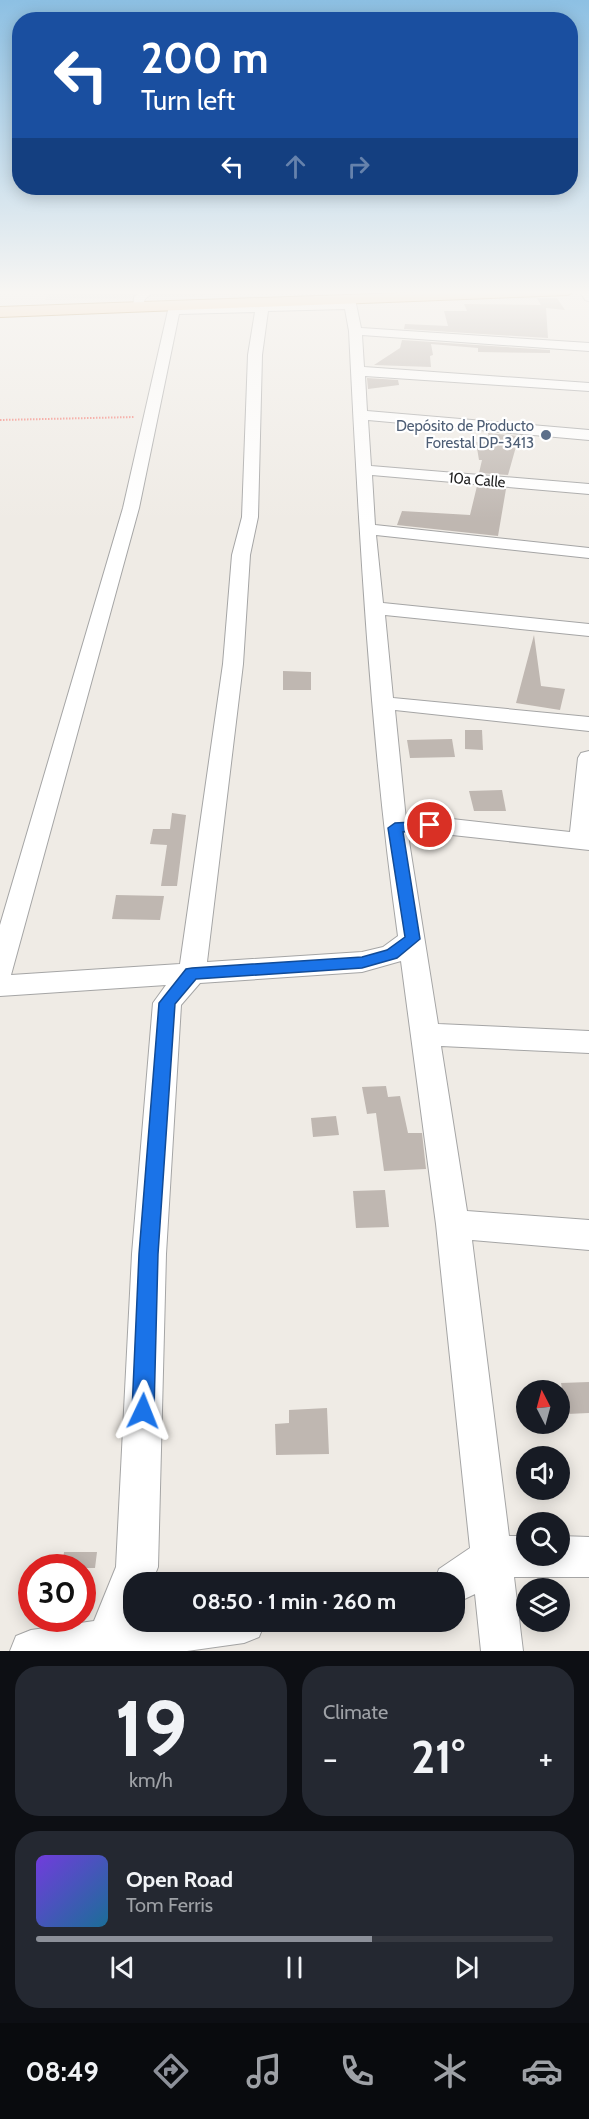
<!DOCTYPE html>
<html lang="en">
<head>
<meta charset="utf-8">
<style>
	:root { --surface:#171b24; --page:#242831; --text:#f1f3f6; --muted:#9ea1a6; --line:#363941; --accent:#8c9099 }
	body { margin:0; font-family:Cabin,sans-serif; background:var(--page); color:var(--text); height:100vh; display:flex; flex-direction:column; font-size:22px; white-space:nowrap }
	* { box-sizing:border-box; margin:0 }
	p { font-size:20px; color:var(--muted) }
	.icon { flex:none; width:33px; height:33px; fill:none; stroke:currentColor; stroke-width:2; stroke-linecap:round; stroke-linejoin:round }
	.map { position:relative; height:1651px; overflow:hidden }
	.panel { display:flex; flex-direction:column; gap:15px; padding:15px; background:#0d0f14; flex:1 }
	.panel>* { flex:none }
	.top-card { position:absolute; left:12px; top:12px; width:566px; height:183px; border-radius:24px; box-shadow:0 3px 15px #0003; background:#1a4fa0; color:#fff; overflow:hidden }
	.needle { width:39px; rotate:354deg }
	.tools { position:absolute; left:516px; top:1380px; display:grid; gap:12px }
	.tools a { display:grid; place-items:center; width:54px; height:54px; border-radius:50%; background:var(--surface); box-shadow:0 3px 15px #0003; font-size:30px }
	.speed { position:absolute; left:18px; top:1554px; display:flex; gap:12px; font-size:30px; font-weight:700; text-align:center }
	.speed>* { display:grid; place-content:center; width:78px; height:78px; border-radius:50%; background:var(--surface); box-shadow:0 3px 15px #0003; line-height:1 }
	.speed .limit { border:9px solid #d22; background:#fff; color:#111 }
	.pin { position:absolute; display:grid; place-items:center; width:51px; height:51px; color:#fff; margin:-26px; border:3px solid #fff; border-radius:50%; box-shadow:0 2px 6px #0007 }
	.me { position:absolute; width:66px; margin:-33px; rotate:2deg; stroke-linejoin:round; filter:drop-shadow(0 0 4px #0008) }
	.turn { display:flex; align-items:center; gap:21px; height:126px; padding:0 30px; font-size:27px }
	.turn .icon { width:78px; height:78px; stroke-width:2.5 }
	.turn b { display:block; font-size:42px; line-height:51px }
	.lanes { display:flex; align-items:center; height:57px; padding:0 30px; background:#0003; justify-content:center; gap:30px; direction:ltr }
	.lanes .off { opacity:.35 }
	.big { font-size:45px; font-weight:700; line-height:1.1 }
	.panel .card { flex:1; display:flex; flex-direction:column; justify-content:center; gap:9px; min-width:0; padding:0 21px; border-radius:24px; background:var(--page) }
	.panel .dial { align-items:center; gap:0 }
	.dial b { font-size:78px; line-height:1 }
	.song { display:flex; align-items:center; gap:18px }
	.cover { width:72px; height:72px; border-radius:9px; background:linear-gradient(135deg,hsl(260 70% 55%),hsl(200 70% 35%)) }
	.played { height:6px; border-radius:3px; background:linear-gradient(90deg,var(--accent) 65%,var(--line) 65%) }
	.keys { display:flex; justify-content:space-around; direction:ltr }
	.heat { display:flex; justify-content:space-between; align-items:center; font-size:33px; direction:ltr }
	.panel .tiles { flex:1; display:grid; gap:15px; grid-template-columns:1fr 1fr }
	.card:last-child { grid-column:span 2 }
	.trip { position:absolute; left:123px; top:1572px; width:342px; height:60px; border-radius:24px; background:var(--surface); box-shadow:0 3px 15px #0003; font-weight:700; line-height:60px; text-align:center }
	.dock { display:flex; height:96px; justify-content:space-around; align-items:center; background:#090b0e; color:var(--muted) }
	.dock .icon { width:42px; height:42px }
	.dock .on { color:var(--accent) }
	.dock b { font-size:27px; color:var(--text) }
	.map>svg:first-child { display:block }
	.residential { fill:#dcdbdb }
	.building { fill:#bfb7b1 }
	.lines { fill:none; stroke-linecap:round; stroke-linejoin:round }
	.minor-casing { stroke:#a5a5a5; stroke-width:2 }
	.major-casing { stroke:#935f06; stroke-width:2 }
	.path { stroke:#f47970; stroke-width:2; stroke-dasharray:1.5 1.5; stroke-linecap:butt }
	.minor { fill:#fff; fill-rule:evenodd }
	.major { fill:#f8cfa0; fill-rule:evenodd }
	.route { fill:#1a73e8; stroke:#114b97; stroke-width:1.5 }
	.service-dot { fill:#5c6f8a; stroke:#fff; stroke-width:2 }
	.labels { text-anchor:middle; stroke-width:4.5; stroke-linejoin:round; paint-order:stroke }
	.far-service-label { font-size:15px; fill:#4e5e75; stroke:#fff; text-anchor:end }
	.far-street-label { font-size:15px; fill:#1e1e1e; stroke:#fff }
</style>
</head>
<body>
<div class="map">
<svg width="589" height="1651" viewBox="0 0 589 1651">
	<rect width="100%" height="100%" fill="#efebe5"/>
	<path class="residential" d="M45 291H358L46 300Z"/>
	<g class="building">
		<path d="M537 298H557L565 310 546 308 548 338 404 329 405 324 448 326 444 311H467L464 304 541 305Z"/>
		<path d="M402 340 550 350V353L478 352V348L431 344 433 355 430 356 431 367 374 365 400 348Z"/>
		<path d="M367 378 398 380 399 385 368 389Z"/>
		<path d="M488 433 519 436 508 475 479 473 482 460H479L476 442H490Z"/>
		<path d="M477 486 506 489 498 536 397 525 402 511 470 515Z"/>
		<path d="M534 635 541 686 565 689 560 710 516 703Z"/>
		<path d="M283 671 311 672V690H283Z"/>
		<path d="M465 730H482L483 750 465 749Z"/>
		<path d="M452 739 455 757 410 758 407 740Z"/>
		<path d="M502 790 506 811H474L469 791Z"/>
		<path d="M172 813 186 815 177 886H161L167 845 150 844 153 829H170Z"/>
		<path d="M116 895 164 896 160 920 112 919Z"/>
		<path d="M386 1086 388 1097 400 1096 408 1133H422L426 1169 384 1171 376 1113 367 1114 362 1087Z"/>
		<path d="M336 1116 339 1135 313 1137 311 1118Z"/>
		<path d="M385 1190 389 1227 356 1228 353 1191Z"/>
		<path d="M589 1382V1413L567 1414 561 1383Z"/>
		<path d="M327 1408 329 1454 276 1455 275 1424 289 1423V1410Z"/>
		<path d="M64 1552H97L95 1568H62Z"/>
	</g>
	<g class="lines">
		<defs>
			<g id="minor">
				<path d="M142 291H155L145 299 141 310H133L134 297Z"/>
				<path d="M580 291H589V301L585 300Z"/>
				<path d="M349 295 355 299 361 328 589 343V351L362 335 364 367 589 383V391L365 376 367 411 589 430V440L368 420 371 466 589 484V494L372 475 375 525 589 548V558L376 535 383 603 589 624V636L385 615 393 698 589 717V731L395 710 406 820 443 818 570 832 578 758 581 753 589 751V850L443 834 408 835 438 1024 589 1031V1053L441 1046 467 1211 589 1220V1250L472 1240 509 1536H526V1556H560V1536L589 1537V1577H514L523 1651H481L475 1594 454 1604V1582H434L439 1569 470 1548 436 1224 401 961 362 972 200 983 181 1005 166 1254 158 1567 152 1582H134V1622H265L259 1637 244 1643 187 1651H10L16 1636 31 1630 94 1621 116 1567 132 1254 153 1003 166 985 0 996V925L123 508 169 306 175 302 181 307 343 302 345 296ZM345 309 349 331C359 533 370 736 398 936L383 947 362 952 207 962 243 664 250 555 258 517 262 355 268 311ZM255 312 248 355 242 517 232 555 223 664 180 964 11 975 139 508 179 314Z"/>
			</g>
			<path id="major" d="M459 291H575L568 295 0 317V307Z"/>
		</defs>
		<use href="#minor" class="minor-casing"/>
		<use href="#major" class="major-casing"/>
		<path class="path" d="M0 420 135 417"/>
		<use href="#minor" class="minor"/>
		<use href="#major" class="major"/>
	</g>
	<linearGradient id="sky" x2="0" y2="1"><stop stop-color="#8dc0e3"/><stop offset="0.56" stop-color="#f8f6f3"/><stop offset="1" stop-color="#f8f6f3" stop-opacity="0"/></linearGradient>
	<rect width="589" height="522" fill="url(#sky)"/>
	<path class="route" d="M430 821 435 822V828L403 832 420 939 397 958 362 968 196 979 175 1004 158 1254 154 1411 150 1418 143 1421 135 1418 132 1411 139 1254 159 1003 186 969 192 968 362 957 387 950 405 937 388 828 395 823Z"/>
	<circle class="service-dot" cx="546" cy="435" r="6"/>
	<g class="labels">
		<g class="far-service-label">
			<text x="534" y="431">Depósito de Producto<tspan x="534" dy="17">Forestal DP-3413</tspan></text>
		</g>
		<g class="far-street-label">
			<text transform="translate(477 480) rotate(5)" y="5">10a Calle</text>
		</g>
	</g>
</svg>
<div class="tools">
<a><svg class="needle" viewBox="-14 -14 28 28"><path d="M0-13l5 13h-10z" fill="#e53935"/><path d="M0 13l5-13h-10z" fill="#9ea1a6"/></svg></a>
<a><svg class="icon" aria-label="sound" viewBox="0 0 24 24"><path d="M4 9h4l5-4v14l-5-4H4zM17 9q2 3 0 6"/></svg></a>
<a><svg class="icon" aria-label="search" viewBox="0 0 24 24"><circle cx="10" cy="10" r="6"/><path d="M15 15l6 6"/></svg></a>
<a><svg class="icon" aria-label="layers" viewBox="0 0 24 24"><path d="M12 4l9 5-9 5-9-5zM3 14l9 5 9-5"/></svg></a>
</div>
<div class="speed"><div class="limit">30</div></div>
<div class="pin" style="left:430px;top:825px;background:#d93025"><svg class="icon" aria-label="arrive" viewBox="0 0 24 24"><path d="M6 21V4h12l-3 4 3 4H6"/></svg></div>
<svg class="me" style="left:143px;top:1411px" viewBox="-20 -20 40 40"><path d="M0-17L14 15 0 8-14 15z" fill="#1a73e8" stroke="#fff" stroke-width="4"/></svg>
<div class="trip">08:50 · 1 min · 260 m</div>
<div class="top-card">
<div class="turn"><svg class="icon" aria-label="left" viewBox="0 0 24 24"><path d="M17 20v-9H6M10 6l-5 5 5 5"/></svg><div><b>200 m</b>Turn left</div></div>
<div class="lanes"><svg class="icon" aria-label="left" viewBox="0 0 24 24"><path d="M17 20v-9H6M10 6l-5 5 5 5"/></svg><svg class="icon off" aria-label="ahead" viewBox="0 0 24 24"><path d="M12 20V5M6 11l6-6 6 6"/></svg><svg class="icon off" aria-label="right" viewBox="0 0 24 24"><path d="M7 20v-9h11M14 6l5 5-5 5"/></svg></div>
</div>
</div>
<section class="panel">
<div class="tiles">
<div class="card dial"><b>19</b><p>km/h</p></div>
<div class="card"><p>Climate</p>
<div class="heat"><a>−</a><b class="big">21°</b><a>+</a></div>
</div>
<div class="card">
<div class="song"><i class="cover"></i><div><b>Open Road</b><p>Tom Ferris</p></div></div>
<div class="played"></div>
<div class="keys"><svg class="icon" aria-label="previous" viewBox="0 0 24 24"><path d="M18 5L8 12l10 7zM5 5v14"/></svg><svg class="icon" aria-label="pause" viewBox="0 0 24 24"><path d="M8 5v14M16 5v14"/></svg><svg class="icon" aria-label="next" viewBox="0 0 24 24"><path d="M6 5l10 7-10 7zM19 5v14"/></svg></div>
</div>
</div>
</section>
<nav class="dock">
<b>08:49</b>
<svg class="icon on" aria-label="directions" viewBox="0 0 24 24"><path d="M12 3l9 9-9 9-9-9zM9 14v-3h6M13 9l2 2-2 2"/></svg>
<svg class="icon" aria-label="music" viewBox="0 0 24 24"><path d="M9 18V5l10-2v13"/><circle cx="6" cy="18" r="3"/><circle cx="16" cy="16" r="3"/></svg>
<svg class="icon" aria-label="phone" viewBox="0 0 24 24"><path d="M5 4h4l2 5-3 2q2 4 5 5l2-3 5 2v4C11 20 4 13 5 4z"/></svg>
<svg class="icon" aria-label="climate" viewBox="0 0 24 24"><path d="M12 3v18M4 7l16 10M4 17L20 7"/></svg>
<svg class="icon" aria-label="car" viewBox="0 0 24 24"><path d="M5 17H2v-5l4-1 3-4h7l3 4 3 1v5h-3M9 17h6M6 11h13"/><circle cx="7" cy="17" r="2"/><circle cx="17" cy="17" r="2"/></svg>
</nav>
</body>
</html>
